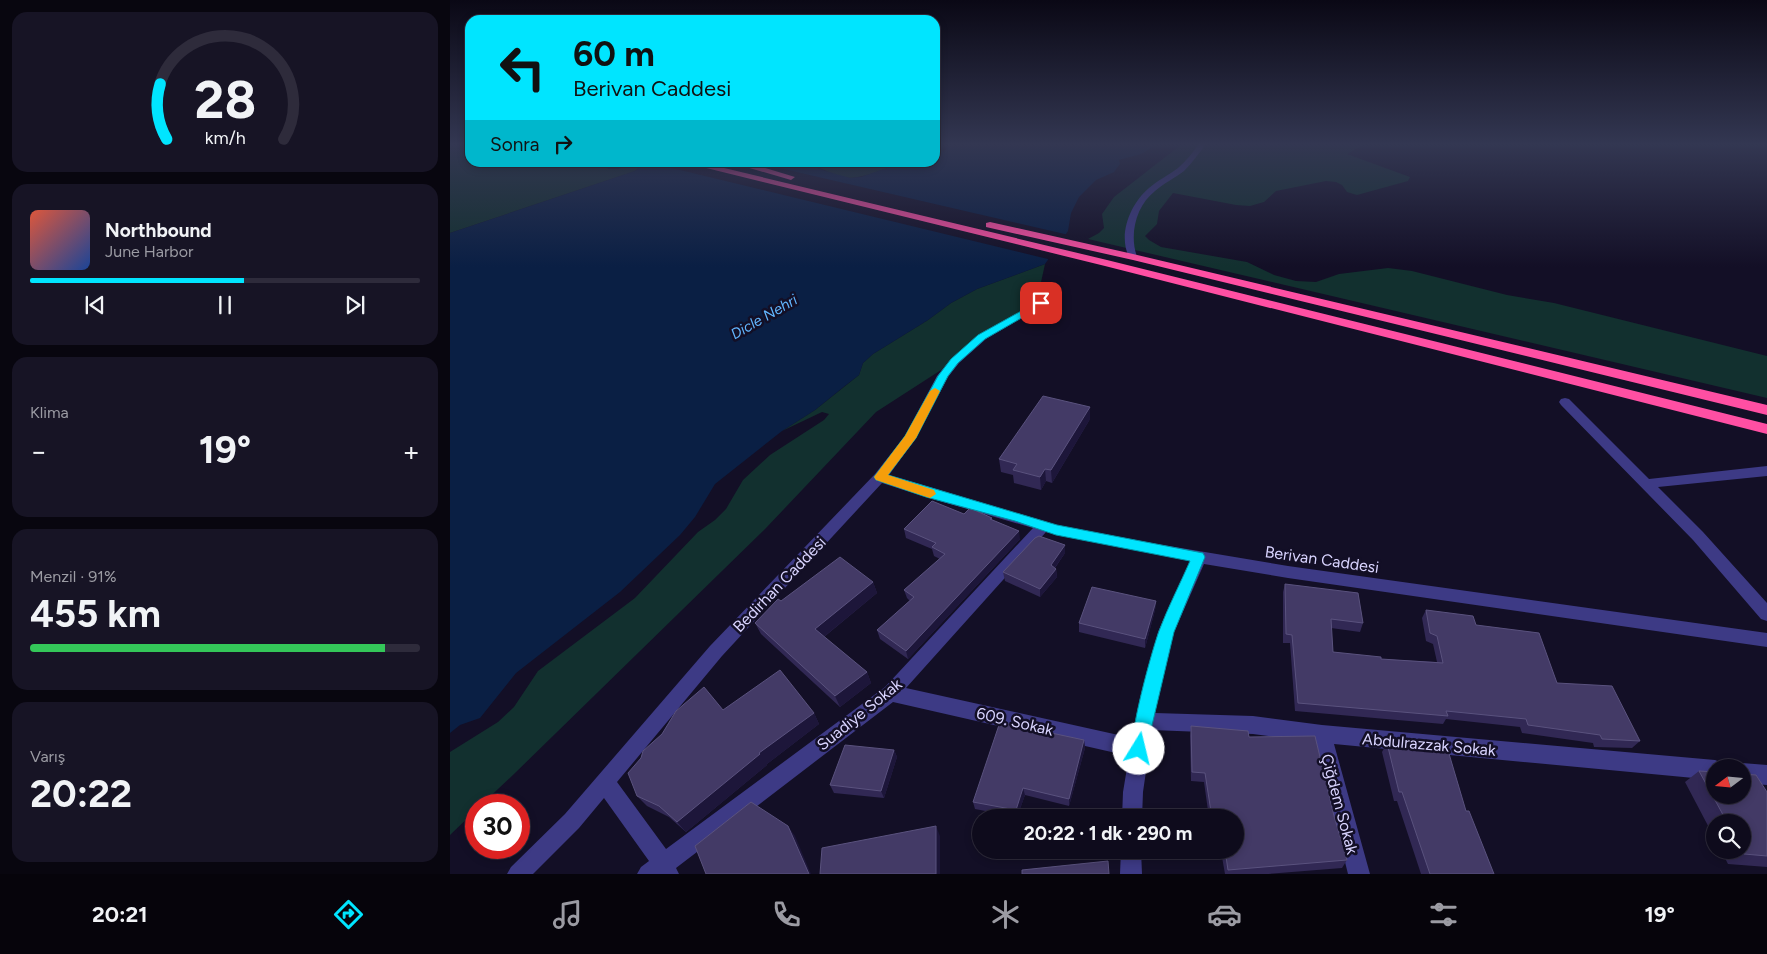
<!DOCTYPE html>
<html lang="tr">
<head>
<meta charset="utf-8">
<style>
	:root { --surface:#0e0b1c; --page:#171425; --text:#f1f3f6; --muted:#9b9ba3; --line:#2e2b3b; --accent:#00e5ff }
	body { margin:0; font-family:Figtree,sans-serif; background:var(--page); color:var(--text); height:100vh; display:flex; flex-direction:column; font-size:19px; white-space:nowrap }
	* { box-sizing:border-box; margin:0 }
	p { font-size:16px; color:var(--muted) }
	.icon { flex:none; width:28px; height:28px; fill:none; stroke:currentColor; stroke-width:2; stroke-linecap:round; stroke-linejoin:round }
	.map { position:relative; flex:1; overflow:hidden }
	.details { display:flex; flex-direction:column; gap:12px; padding:12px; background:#08060f; width:450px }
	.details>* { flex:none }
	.banner { position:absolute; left:15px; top:15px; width:475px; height:152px; border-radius:15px; box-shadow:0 2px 8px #0003,0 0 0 1px var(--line); background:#00e5ff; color:#111; overflow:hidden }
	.needle { width:32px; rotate:254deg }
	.controls { position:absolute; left:1256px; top:759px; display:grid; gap:10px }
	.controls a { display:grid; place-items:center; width:45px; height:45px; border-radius:50%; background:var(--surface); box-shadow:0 2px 8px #0003,0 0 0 1px var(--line); font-size:25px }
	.speed { position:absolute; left:15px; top:794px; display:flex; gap:10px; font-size:25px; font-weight:700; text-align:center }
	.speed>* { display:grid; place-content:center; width:65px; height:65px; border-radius:50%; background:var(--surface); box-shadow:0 2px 8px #0003,0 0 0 1px var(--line); line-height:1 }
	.speed .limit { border:8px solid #d22; background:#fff; color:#111 }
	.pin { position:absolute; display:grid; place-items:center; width:42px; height:42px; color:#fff; margin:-21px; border-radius:10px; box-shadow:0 2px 8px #0006 }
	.me { position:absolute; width:55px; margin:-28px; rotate:9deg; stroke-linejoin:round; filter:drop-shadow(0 0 4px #0008) }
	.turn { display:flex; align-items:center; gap:18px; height:105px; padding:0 25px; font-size:22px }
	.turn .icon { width:65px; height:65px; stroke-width:2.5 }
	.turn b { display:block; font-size:35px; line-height:42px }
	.then { display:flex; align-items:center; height:48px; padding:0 25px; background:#0003; gap:10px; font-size:19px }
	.big { font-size:38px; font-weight:700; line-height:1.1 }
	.details .tile { flex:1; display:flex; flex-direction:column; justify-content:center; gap:8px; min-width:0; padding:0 18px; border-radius:15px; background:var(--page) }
	.details .dial { align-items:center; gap:0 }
	.dial svg { height:130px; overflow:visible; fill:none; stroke:var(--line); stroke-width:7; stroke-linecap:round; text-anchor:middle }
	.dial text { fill:var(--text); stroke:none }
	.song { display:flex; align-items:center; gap:15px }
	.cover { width:60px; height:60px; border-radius:8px; background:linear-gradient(135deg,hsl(10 70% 55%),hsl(220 70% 35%)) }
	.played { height:5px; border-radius:2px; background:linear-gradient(90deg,var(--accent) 55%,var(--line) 55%) }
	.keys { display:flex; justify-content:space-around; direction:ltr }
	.heat { display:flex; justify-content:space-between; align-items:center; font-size:28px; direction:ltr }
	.charge { height:8px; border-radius:4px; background:linear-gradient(90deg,#34c759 91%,var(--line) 0) }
	.trip { position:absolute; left:522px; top:809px; width:272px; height:50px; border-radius:25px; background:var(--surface); box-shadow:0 2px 8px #0003,0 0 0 1px var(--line); font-weight:700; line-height:50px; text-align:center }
	.menu { display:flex; height:80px; justify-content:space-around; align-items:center; background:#06040b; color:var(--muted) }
	.menu .icon { width:35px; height:35px }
	.menu .on { color:var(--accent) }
	.menu b { font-size:22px; color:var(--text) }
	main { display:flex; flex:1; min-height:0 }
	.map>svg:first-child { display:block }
	.green { fill:#12302f }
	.water { fill:#0a1f44 }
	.pier { fill:#130f26 }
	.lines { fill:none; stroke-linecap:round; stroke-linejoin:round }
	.minor { fill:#3d3a85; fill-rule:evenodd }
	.highway { fill:#ff4fa3; fill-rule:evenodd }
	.wall { fill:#312854 }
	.shaded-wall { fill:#1d163a }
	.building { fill:#433a66; stroke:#5a527e }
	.route { fill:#00e5ff; stroke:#0095a6 }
	.slow { fill:#f59e0b }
	.labels { text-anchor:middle; stroke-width:5; stroke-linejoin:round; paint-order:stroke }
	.water-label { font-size:15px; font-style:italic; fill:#62b6ff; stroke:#130f26 }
	.near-street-label { font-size:16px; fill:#d9d4ff; stroke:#130f26 }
</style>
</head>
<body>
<main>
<section class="details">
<div class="tile dial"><svg viewBox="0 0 100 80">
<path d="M14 69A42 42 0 1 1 86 69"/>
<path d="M14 69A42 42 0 0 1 10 35" stroke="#00e5ff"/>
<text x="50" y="56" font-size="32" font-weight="700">28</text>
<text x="50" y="72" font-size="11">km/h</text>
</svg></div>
<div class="tile">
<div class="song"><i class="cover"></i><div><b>Northbound</b><p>June Harbor</p></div></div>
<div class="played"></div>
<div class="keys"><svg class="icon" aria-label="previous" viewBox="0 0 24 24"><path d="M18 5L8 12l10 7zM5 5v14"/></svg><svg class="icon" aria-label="pause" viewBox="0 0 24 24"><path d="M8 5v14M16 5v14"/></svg><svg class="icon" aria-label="next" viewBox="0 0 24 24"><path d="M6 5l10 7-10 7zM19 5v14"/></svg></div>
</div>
<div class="tile"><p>Klima</p>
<div class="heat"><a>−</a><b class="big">19°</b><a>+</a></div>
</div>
<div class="tile"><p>Menzil · 91%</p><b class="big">455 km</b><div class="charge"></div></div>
<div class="tile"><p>Varış</p><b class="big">20:22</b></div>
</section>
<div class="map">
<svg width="1317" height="874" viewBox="0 0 1317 874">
	<rect width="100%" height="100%" fill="#130f26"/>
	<g class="green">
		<path d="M0 144H20V162H140L159 169H168L189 162 191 166 185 171 0 233Z"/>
		<path d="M732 144H915L897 154 960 177 958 181 907 195 897 192 892 185 886 182 876 181 826 191 814 202 800 206 786 205 723 193 709 211 707 224 695 236 699 240 711 247 797 262 824 275 846 281 866 282 889 274 938 268 962 271 1057 295 1104 303 1317 356V398L638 239 649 233 654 228 652 214 664 197Z"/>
		<path d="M356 163H451C436 168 408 181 393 177 380 174 369 166 356 163Z"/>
		<path d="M595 264 586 305 555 322 505 361 426 412 316 528 64 774 31 805H26V810L0 835V752L48 722 64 707 88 671 185 598 248 532 265 520 276 509 293 480 320 455 374 420 379 414 372 412 332 431 365 410 409 375 413 363 423 354 478 320 501 303 527 289Z"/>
	</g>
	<path class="water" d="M501 144H708L691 154 669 160 670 164 664 172 646 180 629 197 621 213 618 231 595 264 527 289 501 303 478 320 423 354 413 363 409 375 396 385 365 410 332 431 265 484 245 517 230 535 170 592 66 673 30 718 10 725 0 733V233L185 171 191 166 189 163H356L372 170 400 178 411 177 451 163 485 162V154L496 150 497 146Z"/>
	<path class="pier" d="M201 163H308L619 235 602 260Z"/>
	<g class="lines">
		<g class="minor">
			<path d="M749 144H756C749 153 742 163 734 171 725 178 714 183 705 191 686 206 679 234 687 257L686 259H680C667 236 680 204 699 188 708 180 719 175 728 168 736 161 743 152 749 144Z"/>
			<path d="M591 300 596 303 594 305 536 339 509 363 498 377 466 438 439 475 607 525 707 544 838 566 1317 633V647L838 578 754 564 724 632 705 713 803 716 872 725 1265 760 1272 763 1274 768H1265V780L884 744 920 874H898L865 742 803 734 702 730 693 792 692 818H672L673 792 679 756 443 702 226 868 229 874H187L191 867 199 861 154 798 129 828 83 874H57L61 867 115 814 260 646 425 474 455 436 487 376 501 359 528 335ZM432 483 476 497 583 528 435 687 216 849 167 782 272 656ZM596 532 740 561 708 632 682 738 456 688Z"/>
			<path d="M1115 398 1119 399 1199 479 1317 466V476L1208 487 1253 532 1317 603V621L1311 619 1243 540 1111 405 1109 402 1111 399Z"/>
			<path d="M1292 763 1317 765V785L1292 783V768H1285Z"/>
			<path d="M671 850H691L692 874H670Z"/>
		</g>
		<g class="highway">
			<path d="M232 162H249L657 260 1317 424V434L655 266Z"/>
			<path d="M279 162H295L345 177 341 180Z"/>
			<path d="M540 222 683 254 1317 405V415L683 260 536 227V223Z"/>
		</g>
	</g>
	<g class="wall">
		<path d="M640 419 602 483 596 481 591 490 564 483 563 475 551 472 549 459Z"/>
		<path d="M514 514 542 518V520L570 539 458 659 430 639 427 630 460 601 457 598 454 590 490 559 484 556 482 549 456 538 454 529Z"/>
		<path d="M615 553 605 568 606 569 607 577 590 597 555 581 553 572Z"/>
		<path d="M423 582 427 593 374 637 417 672 421 683 390 707 311 634 305 623 331 601Z"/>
		<path d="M835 584 913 623 910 632 881 628 883 652 931 659 987 662 983 644 976 641 972 618 976 610 1026 625 1107 683 1190 741 1182 748 1144 747 1143 743 1072 733 1070 727 996 719 993 724 845 711 840 643H833V592Z"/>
		<path d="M706 601 705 610 695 648 629 632V623Z"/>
		<path d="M364 713 369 724 317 764V765L236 832 219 817 197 806 187 796Z"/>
		<path d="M741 726 799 737 884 816 897 860 892 868 818 874H775L772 857 765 856 764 850H786V818H759L754 782 741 781 740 736Z"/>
		<path d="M634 740 635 748 619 806 575 795 567 817 525 809 523 802Z"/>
		<path d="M937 743 1016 811 1044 874H971L947 801H944L932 752Z"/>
		<path d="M444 750 447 757 434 798 384 793 380 785Z"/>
		<path d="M1249 771 1317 792V867L1278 864 1271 850H1292V822H1265V839L1235 782Z"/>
	</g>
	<g class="shaded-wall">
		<path d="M640 407V419L602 483 601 470Z"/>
		<path d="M595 469 596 481 591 490 590 477Z"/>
		<path d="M569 531 570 539 458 659 456 651Z"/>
		<path d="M615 545V553L601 573V565Z"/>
		<path d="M606 569 607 577 590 597V589Z"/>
		<path d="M423 582 427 593 370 640 365 629Z"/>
		<path d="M706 601 705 610 695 648V639Z"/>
		<path d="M417 672 421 683 390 707 385 696Z"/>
		<path d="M364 713 369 724 317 764V765L236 832 227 822 309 753Z"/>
		<path d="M634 740 635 748 619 806V799Z"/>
		<path d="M444 750 447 757 434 798 431 791Z"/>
		<path d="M573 788 575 795 567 817 566 810Z"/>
		<path d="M338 826 345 836 361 874H359Z"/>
		<path d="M486 826 490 836V874H486Z"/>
	</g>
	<g class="building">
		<path d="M593 396 640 407 601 470 595 469 590 477 563 470 567 464 549 459Z"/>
		<path d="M482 501 514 514 520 508 542 518 540 519 569 531 456 651 427 630 464 597 454 590 495 554 482 547 486 543 454 529Z"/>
		<path d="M589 536 615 545 601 565 606 569 590 589 553 572 585 538Z"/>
		<path d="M390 557 423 582 365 629 417 672 385 696 305 623 328 599 331 601Z"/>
		<path d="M835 584 908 593 913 623 881 619 883 652 931 657V659L993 663 987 636 980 633 976 610 1023 616 1026 625 1089 633 1107 683 1162 686 1190 741 1152 739 1150 735 1078 725 1076 719 996 711 998 716 848 703 842 635 836 634Z"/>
		<path d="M642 587 706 601 695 639 629 623Z"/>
		<path d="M330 670 364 713 309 753 310 754 227 822 209 806 187 796 178 773 191 758 193 751 212 734 226 711 254 687 273 710Z"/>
		<path d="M550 722 634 740 619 799 573 788 566 810 523 802Z"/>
		<path d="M741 726 798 731 799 737 865 736 884 816 897 860 778 870 775 850H786V818H762L755 773 742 772Z"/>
		<path d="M937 743 997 747 1016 811H1019L1044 874H980L952 792H949Z"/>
		<path d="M395 745 444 750 431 791 380 785Z"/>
		<path d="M1249 771 1265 772V795H1292V774L1306 775 1317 792V856L1294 854 1291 850H1292V822H1277Z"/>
		<path d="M301 802 338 826 359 874H256L245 846Z"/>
		<path d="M486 826V874H370L372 848Z"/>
		<path d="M658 861 659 874H572V870Z"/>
	</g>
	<linearGradient id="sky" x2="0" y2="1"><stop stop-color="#0a0815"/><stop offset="0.54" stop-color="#333752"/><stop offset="1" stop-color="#333752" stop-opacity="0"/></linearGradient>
	<rect width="1317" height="267" fill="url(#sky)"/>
	<path class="route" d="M591 300 595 303 594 305 535 339 508 363 498 376 466 438 438 475 607 525 753 553 755 557 724 632 695 755 689 757 683 755C677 740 702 650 709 631 718 607 730 584 740 561L606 535 565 521 476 497 426 480 424 477 455 436 488 376 501 359 528 335Z"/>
	<path class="slow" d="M485 388 490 391 466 438 438 475 484 490 486 494 480 498 426 480 424 477 455 436 480 391Z"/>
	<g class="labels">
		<g class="water-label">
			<text transform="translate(314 317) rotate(-30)" y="5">Dicle Nehri</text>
		</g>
		<g class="near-street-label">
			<text transform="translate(872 559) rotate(8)" y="6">Berivan Caddesi</text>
			<text transform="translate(329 584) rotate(-46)" y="6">Bedirhan Caddesi</text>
			<text transform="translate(409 714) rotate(-39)" y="6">Suadiye Sokak</text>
			<text transform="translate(565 721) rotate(13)" y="6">609. Sokak</text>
			<text transform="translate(979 744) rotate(5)" y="6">Abdulrazzak Sokak</text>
			<text transform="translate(890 804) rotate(75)" y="6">Çiğdem Sokak</text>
		</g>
	</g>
</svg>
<div class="controls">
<a><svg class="needle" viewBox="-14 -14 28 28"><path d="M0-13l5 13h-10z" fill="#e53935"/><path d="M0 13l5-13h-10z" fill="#9b9ba3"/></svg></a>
<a><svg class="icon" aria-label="search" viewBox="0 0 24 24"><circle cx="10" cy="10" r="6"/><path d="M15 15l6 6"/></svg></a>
</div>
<div class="speed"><div class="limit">30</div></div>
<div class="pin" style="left:591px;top:303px;background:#d93025"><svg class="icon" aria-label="arrive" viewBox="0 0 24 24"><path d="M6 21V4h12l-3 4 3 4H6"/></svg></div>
<svg class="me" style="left:689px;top:749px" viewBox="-20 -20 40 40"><circle r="19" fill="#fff"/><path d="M0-13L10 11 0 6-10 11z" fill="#00e5ff"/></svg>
<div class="trip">20:22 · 1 dk · 290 m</div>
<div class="banner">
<div class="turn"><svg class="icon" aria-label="left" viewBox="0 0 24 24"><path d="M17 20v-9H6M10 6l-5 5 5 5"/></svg><div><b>60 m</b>Berivan Caddesi</div></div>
<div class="then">Sonra<svg class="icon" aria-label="right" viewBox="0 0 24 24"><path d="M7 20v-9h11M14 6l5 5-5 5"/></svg></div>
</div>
</div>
</main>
<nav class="menu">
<b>20:21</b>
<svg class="icon on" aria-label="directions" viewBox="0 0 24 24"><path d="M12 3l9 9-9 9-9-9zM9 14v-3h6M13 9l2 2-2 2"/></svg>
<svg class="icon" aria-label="music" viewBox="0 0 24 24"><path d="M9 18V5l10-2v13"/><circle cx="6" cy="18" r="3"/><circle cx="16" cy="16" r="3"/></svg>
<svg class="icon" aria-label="phone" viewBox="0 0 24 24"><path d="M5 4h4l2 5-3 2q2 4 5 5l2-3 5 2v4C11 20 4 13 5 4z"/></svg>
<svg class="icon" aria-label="climate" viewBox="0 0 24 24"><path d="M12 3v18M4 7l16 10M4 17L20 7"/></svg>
<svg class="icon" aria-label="car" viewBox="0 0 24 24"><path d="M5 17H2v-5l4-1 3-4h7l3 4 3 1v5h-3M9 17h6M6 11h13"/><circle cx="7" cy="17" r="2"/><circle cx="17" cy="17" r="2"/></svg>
<svg class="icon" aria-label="filters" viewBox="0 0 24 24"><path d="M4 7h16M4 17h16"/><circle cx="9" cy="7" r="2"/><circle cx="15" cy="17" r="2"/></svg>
<b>19°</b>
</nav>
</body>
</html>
